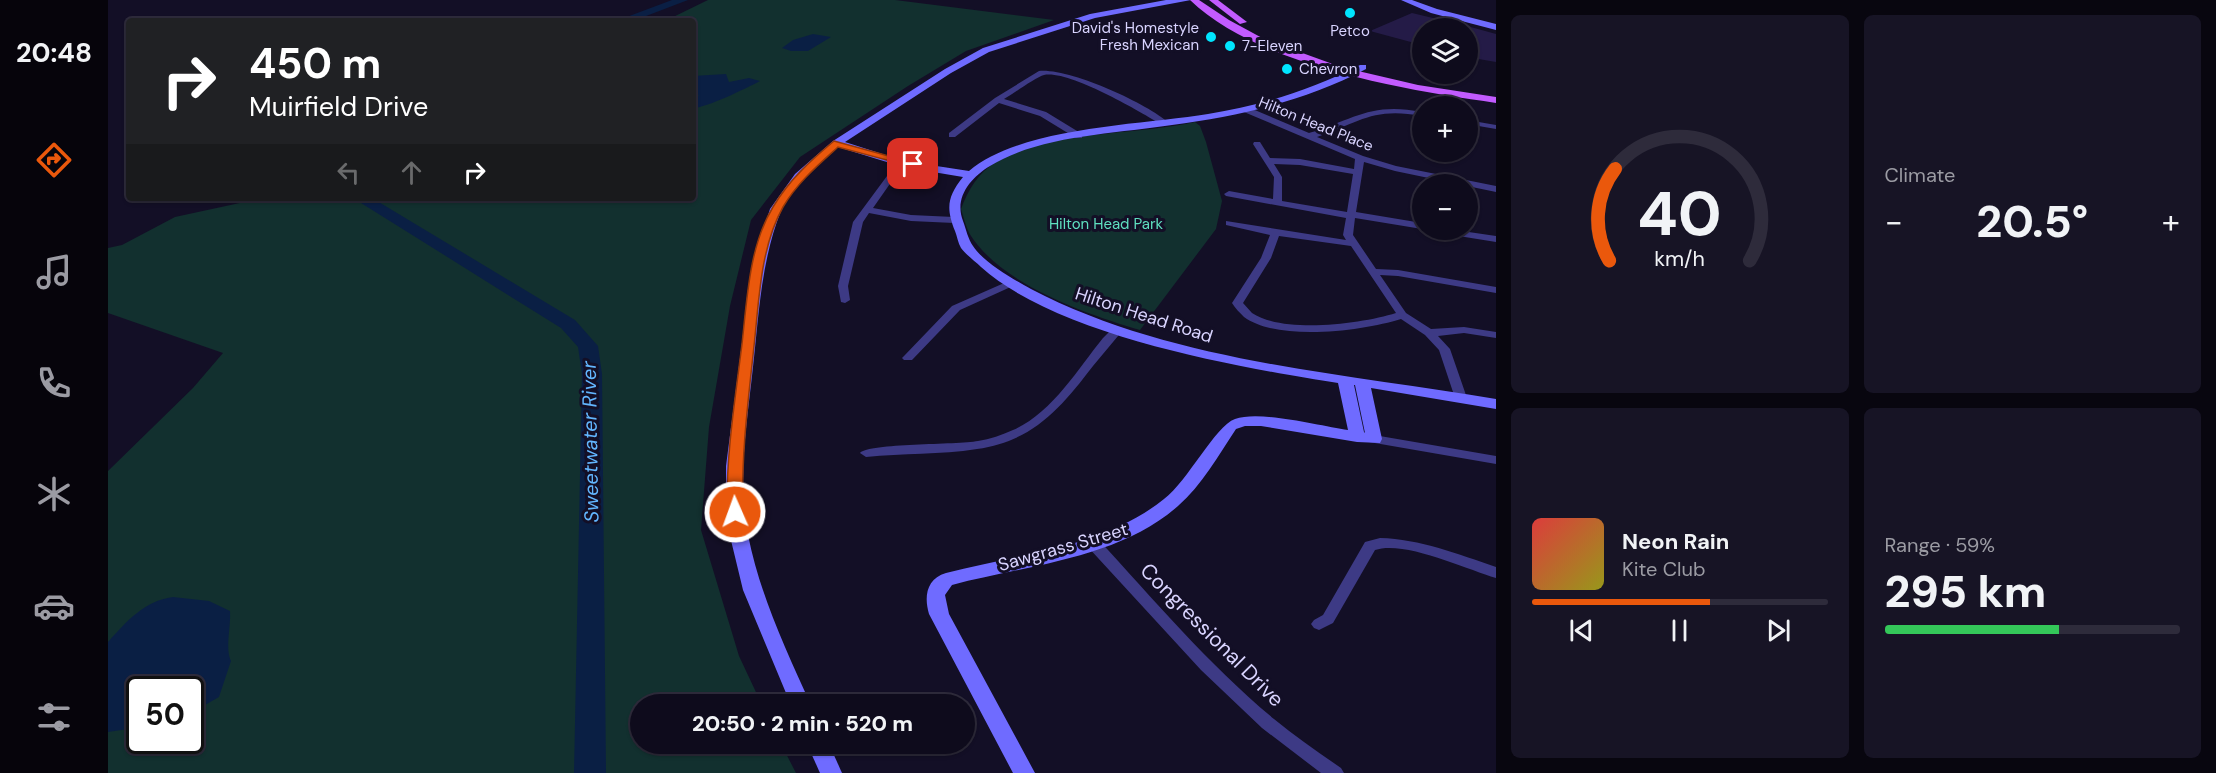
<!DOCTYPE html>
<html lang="en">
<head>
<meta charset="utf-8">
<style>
	:root { --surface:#0e0b1c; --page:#171425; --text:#f1f3f6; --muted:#9b9ba3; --line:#2e2b3b; --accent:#ea580c }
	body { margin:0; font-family:"DM Sans",sans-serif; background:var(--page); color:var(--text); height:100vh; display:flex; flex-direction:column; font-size:22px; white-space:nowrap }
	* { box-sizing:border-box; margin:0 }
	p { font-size:20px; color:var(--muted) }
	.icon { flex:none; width:33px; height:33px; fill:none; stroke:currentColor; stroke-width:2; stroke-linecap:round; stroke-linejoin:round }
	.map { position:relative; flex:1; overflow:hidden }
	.details { display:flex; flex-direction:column; gap:15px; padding:15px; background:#08060f; width:720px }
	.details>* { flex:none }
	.hud { position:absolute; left:18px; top:18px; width:570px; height:183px; border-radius:6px; box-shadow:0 2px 4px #0004,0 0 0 2px var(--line); background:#202124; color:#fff; overflow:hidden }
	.fabs { position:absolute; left:1304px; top:18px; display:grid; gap:12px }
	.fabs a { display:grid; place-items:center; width:66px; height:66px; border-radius:50%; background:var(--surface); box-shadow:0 2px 4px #0004,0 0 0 2px var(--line); font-size:30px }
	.speed { position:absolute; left:18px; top:676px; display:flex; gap:12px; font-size:30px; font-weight:700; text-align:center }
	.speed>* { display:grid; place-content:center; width:78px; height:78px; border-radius:50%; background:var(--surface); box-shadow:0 2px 4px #0004,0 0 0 2px var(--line); line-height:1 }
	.speed .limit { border:3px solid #111; border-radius:9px; background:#fff; color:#111 }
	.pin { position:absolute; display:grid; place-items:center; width:51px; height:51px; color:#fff; margin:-26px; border-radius:12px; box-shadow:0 3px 9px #0006 }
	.me { position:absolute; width:66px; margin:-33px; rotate:358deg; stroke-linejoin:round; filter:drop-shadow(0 0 4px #0008) }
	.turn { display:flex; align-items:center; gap:21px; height:126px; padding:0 24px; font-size:27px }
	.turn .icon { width:78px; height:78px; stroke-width:2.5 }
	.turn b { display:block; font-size:42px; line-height:51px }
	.lanes { display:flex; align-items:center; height:57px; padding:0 24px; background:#0003; justify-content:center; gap:30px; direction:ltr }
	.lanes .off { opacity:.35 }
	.big { font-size:45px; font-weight:800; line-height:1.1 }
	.details .card { flex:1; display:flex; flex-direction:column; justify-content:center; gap:9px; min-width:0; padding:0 21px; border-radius:9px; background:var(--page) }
	.details .dial { align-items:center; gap:0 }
	.dial svg { height:156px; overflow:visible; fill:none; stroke:var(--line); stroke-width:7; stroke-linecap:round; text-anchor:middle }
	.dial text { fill:var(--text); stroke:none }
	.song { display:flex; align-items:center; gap:18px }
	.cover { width:72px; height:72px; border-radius:9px; background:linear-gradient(135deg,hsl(0 70% 55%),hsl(60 70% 35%)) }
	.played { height:6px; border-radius:3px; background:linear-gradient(90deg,var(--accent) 60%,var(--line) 60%) }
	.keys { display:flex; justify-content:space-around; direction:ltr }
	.heat { display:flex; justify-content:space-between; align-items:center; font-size:33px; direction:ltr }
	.charge { height:9px; border-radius:4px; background:linear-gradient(90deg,#34c759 59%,var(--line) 0) }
	.details .tiles { flex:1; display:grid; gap:15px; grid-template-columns:repeat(2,1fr) }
	.trip { position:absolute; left:522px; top:694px; width:345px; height:60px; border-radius:30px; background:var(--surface); box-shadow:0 2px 4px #0004,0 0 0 2px var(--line); font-weight:800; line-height:60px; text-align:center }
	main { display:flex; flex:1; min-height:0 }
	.dock { display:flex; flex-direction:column; width:108px; justify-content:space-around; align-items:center; background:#06040b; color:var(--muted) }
	.dock .icon { width:42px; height:42px }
	.dock .selected { color:var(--accent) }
	.dock b { font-size:27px; color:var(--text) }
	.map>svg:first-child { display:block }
	.green { fill:#12302f; fill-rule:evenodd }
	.water { fill:#0a1f44 }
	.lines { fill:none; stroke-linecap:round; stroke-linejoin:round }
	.river { fill:#0a1f44; fill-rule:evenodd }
	.building { fill:#241b47 }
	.street { fill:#3d3a85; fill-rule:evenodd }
	.secondary { fill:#6f6bff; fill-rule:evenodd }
	.primary { fill:#c25bff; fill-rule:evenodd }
	.route { fill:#ea580c; stroke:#983908; stroke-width:1.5 }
	.poi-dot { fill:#00e5ff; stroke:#130f26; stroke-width:2 }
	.labels { text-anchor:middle; stroke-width:6; stroke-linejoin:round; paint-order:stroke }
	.far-poi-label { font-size:15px; fill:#d9d4ff; stroke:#130f26; text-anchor:start }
	.far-street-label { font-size:15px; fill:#d9d4ff; stroke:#130f26 }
	.far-park-label { font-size:15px; fill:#5fe0c0; stroke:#130f26 }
	.street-label { font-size:18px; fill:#d9d4ff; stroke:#130f26 }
	.water-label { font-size:20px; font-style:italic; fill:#62b6ff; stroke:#130f26 }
	.near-street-label { font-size:21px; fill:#d9d4ff; stroke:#130f26 }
</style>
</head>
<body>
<main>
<nav class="dock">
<b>20:48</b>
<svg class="icon selected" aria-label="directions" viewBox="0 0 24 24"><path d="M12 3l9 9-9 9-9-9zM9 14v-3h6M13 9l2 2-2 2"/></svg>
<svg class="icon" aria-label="music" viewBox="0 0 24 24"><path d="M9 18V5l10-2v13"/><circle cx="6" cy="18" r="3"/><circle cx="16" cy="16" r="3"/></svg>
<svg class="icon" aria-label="phone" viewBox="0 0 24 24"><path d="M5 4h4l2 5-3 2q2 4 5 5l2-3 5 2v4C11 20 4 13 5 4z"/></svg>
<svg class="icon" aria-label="climate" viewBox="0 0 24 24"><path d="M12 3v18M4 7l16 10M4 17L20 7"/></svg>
<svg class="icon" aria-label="car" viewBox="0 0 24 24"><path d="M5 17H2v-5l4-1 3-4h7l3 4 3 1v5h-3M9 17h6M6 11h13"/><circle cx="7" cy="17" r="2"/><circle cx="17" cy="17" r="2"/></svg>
<svg class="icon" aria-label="filters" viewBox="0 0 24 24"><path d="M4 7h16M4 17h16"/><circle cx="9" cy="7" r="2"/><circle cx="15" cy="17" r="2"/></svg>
</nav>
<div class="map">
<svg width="1388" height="773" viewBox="0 0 1388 773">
	<rect width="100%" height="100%" fill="#130f26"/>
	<g class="green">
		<path d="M600 0H787L946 20 858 51 800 86 692 157 643 220 622 306 601 427 593 530 631 656 654 705H532V744H673L688 773H0V471L85 388 115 353 0 313V248L14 245 67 217 155 198H585V21H557ZM32 690H82V741H32Z"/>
		<path d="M1087 122 1092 126 1098 142 1114 201 1108 229 1032 330C978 314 895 285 863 236 858 228 856 218 853 209 860 190 870 173 888 162 936 131 1030 135 1087 122Z"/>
	</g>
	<g class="water">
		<path d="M705 34 723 37 700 51H683L674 48 685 40Z"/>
		<path d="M618 74 621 82 641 78 652 81C639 88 598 108 585 108V100L591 95 585 94V76Z"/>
		<path d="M65 597 101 601 122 611C123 627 117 648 123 661L111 697 83 713 82 690H32L31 734 27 736 20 729 0 732V642C19 621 36 601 65 597Z"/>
	</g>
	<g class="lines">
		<g class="river">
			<path d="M564 0H580L525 21H508Z"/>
			<path d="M245 198H264L467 320 490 346 494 374 498 773H466L474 374 470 347 453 328Z"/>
		</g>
	</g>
	<g class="building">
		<path d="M1304 13 1354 25 1353 28H1314V45L1262 31Z"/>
		<path d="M1359 26 1388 34V62L1359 57Z"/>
	</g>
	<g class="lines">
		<g class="street">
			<path d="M931 71C962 68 1038 103 1061 123L1054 125C1031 111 961 70 936 75 928 77 905 94 896 99L938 112 974 134V138H968L932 116 891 103 847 137H841V133L887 98Z"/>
			<path d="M1136 108H1142L1201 133C1247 119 1263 102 1314 112V116C1265 107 1252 122 1209 137L1255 156 1288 166 1388 186V192L1287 171 1256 162 1248 212 1314 223V229L1247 218 1245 235 1268 269 1290 270 1388 287V293L1290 276 1272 275 1298 313 1323 329 1356 327 1388 332V338L1356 333 1330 336 1342 349 1359 398 1357 401H1349L1347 398 1331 350 1317 335 1293 319C1255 331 1170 342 1136 317 1132 313 1127 308 1124 303L1153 258 1162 235 1118 225V221L1238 240 1235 235 1238 218 1118 196 1116 194 1121 191 1165 199 1166 177 1145 144 1146 142H1152L1162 158 1192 159 1246 169 1247 159 1136 112ZM1166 164 1192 165 1245 174 1239 212 1174 201V177ZM1171 236 1243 246 1288 313C1253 324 1176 334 1144 313 1141 310 1138 306 1135 303L1163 258Z"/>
			<path d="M1359 120 1388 125V129L1359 124Z"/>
			<path d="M782 175 786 178 765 208 803 215 846 217 851 220 846 223 803 221 761 213 755 222 740 286 742 300 737 303 733 302 730 286 745 222 779 176Z"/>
			<path d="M1327 230H1347L1388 236V242L1332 233Z"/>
			<path d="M903 280 907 281 908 283 907 285 852 310 804 360H796L794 358 796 356 844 306Z"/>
			<path d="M1009 327 1015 330C1005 342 995 354 985 366 952 409 925 441 869 449 832 455 795 453 758 457L752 453C761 443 849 445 870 441 882 439 894 435 905 430 944 413 969 370 995 338L1005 328Z"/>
			<path d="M1266 435 1388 456V464L1261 442 1260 439Z"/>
			<path d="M984 537 989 538C1046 600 1101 665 1166 719 1188 737 1210 752 1233 768L1236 773H1213L1154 728 1093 670 979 546 977 542 979 538Z"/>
			<path d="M1272 538C1312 539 1350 554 1388 567V578C1358 569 1296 540 1267 550L1225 623 1211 630 1206 628 1203 624 1206 620 1215 615 1257 542Z"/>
		</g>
		<g class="secondary">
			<path d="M1058 0H1083L987 18 881 52 843 73 737 142 796 161 861 171C912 127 1033 125 1100 114 1154 105 1203 90 1252 65H1258V69C1197 101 1132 116 1064 125 1007 134 932 135 882 166 862 178 846 198 855 221 858 229 860 239 865 246 876 263 905 279 923 289 1062 362 1235 373 1388 399V409L1263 388 1274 439 1272 443 1249 442 1153 426H1137L1128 429C1110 456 1094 485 1070 506 1010 559 919 565 844 585L837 595 841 614 927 773H905L821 614C816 597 818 579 838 573 911 554 995 548 1056 499 1080 481 1107 426 1127 419 1152 410 1212 426 1240 430L1230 383C1129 367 950 336 873 267 867 261 858 255 853 248 850 243 849 236 847 231 838 208 839 197 855 177L795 167 730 147C710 165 684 184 673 211 653 261 651 314 645 367 639 423 629 479 640 535 652 595 678 650 703 705H683L635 590 621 532 618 500V466L644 265 662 209 687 174 725 141 837 69 875 48 982 14ZM1246 385H1247L1257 433 1256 432Z"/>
			<path d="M1293 0H1304L1329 9 1388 24V30L1323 13Z"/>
			<path d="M699 744H721L734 773H712Z"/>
		</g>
		<g class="primary">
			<path d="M1082 0H1091L1121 20 1156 39 1233 67 1310 85 1388 97V103C1297 90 1150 66 1082 0Z"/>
			<path d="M1101 0H1110L1139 22 1132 24Z"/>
		</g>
	</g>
	<path class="route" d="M726 141 810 164 805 167 730 147C709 166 689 183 675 207 652 248 651 302 646 346 640 402 633 456 635 512L627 517 619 512C618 455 627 400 634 344 639 300 641 246 665 207 681 180 702 161 726 141Z"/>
	<g class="poi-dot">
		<circle cx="1242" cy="13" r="6"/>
		<circle cx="1103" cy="37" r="6"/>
		<circle cx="1122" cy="46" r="6"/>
		<circle cx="1179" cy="69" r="6"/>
	</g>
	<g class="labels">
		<g class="far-poi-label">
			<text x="1091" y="33" text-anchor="end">David's Homestyle<tspan x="1091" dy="17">Fresh Mexican</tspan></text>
			<text x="1242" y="36" text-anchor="middle">Petco</text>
			<text x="1134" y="51">7-Eleven</text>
			<text x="1191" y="74">Chevron</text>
		</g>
		<g class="far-street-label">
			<text transform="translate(1208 124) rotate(22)" y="5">Hilton Head Place</text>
		</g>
		<g class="far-park-label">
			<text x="998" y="229">Hilton Head Park</text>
		</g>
		<g class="street-label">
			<text transform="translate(1036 315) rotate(18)" y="6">Hilton Head Road</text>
			<text transform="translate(955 547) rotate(-16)" y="6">Sawgrass Street</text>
		</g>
		<g class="water-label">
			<text transform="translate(482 442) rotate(-91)" y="7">Sweetwater River</text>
		</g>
		<g class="near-street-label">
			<text transform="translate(1104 635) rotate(45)" y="7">Congressional Drive</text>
		</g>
	</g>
</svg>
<div class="fabs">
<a><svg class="icon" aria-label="layers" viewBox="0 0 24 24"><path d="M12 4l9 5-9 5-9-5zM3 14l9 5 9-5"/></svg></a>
<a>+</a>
<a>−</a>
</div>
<div class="speed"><div class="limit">50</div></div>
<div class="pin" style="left:805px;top:164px;background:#d93025"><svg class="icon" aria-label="arrive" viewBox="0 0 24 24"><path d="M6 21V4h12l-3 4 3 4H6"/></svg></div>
<svg class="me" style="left:627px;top:512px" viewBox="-20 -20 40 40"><circle r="17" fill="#ea580c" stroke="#fff" stroke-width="3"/><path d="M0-11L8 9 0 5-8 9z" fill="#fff"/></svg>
<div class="trip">20:50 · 2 min · 520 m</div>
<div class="hud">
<div class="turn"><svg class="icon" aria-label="right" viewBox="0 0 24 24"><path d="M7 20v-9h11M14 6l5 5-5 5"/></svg><div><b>450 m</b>Muirfield Drive</div></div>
<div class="lanes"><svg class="icon off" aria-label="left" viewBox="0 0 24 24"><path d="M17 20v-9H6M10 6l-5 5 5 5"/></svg><svg class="icon off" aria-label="ahead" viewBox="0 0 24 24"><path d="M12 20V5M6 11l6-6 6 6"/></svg><svg class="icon" aria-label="right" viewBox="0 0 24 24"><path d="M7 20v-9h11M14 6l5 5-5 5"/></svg></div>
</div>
</div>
<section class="details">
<div class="tiles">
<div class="card dial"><svg viewBox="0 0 100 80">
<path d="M14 69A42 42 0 1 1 86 69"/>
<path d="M14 69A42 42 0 0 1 17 22" stroke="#ea580c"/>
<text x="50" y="56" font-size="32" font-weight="700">40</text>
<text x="50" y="72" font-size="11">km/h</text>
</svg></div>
<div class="card"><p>Climate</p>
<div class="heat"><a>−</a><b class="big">20.5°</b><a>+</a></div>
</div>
<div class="card">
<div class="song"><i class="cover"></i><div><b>Neon Rain</b><p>Kite Club</p></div></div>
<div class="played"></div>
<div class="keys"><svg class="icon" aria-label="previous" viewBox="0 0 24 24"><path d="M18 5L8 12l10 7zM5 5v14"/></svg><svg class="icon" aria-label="pause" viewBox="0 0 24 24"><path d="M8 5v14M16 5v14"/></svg><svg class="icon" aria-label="next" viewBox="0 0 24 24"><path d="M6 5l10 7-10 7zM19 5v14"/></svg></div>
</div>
<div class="card"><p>Range · 59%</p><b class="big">295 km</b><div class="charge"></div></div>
</div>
</section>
</main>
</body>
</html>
